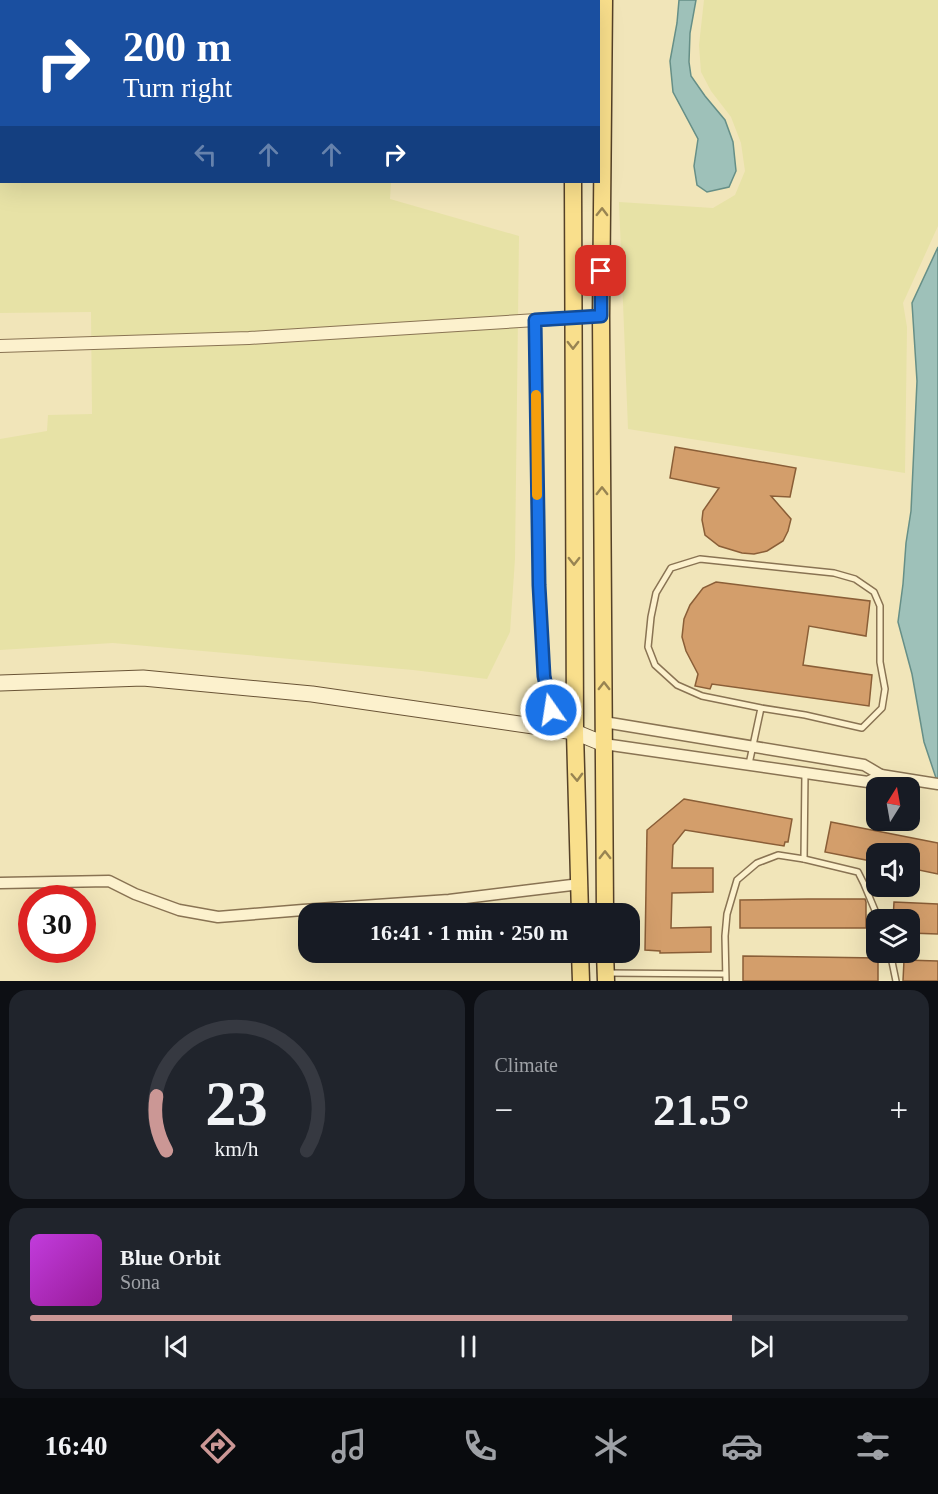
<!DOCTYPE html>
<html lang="en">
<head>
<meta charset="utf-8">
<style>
	:root { --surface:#171b24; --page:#20242c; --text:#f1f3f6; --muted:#9ea1a6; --line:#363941; --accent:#cb9795 }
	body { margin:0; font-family:"Times New Roman",serif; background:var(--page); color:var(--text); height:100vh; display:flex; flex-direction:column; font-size:22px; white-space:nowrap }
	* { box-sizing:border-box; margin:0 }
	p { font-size:20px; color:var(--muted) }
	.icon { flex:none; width:33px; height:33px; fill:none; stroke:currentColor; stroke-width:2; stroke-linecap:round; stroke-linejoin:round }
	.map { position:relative; height:981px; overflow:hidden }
	.drawer { display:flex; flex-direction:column; gap:9px; padding:9px; background:#0d0f14; flex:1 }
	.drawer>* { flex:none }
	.hud { position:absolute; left:0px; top:0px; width:600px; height:183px; box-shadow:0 6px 24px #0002; background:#1a4fa0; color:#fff; overflow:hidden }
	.needle { width:39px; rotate:11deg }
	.controls { position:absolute; left:866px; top:777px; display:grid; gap:12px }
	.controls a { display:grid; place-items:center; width:54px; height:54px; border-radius:12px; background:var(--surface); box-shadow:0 6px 24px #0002; font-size:30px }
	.speed { position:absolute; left:18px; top:885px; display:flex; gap:12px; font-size:30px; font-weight:700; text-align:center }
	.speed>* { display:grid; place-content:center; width:78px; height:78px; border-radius:50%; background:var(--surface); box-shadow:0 6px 24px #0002; line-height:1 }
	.speed .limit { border:9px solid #d22; background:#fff; color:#111 }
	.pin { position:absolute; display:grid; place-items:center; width:51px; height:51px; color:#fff; margin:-26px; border-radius:12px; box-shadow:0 3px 9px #0006 }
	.me { position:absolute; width:66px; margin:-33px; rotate:347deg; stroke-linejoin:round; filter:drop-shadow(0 0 4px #0008) }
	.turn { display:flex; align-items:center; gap:21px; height:126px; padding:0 24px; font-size:27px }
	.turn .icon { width:78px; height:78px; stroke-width:2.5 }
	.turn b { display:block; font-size:42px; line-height:51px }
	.lanes { display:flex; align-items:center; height:57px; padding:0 24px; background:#0003; justify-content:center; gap:30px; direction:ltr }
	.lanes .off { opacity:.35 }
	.big { font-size:45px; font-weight:700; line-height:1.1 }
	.drawer .tile { flex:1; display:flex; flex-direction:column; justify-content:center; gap:9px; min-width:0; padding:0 21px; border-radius:18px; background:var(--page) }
	.drawer .dial { align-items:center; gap:0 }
	.dial svg { height:156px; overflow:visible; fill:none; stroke:var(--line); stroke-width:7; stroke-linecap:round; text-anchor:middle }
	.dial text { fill:var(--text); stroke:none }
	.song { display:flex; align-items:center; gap:18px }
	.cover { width:72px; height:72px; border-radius:9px; background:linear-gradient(135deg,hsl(290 70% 55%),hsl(300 70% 35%)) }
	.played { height:6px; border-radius:3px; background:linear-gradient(90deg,var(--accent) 80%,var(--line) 80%) }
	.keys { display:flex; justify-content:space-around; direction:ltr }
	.heat { display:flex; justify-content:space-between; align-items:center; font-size:33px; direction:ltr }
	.drawer .tiles { flex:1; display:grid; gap:9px; grid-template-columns:1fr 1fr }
	.tile:last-child { grid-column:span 2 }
	.trip { position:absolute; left:298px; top:903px; width:342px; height:60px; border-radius:18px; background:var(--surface); box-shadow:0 6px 24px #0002; font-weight:700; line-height:60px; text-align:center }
	.tab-bar { display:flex; height:96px; justify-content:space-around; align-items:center; background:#090b0e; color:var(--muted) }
	.tab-bar .icon { width:42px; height:42px }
	.tab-bar .selected { color:var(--accent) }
	.tab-bar b { font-size:27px; color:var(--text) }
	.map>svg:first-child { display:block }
	.farmland { fill:#e7e2a6 }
	.water { fill:#9ec1b9; stroke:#668f87; stroke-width:1.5 }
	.building { fill:#d39e6b; stroke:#8a5e37; stroke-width:1.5 }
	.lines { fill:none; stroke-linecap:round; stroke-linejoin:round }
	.service-casing { stroke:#897353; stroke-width:8 }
	.minor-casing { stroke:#897353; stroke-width:13 }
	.tertiary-casing { stroke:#897353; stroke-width:14 }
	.secondary-casing { stroke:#6a5436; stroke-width:17 }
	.primary-casing { stroke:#554128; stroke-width:19 }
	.service { stroke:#fcf1cd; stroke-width:5 }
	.minor { stroke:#fcf1cd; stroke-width:10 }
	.tertiary { stroke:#fcf1cd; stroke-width:12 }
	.secondary { stroke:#fcf1cd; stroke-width:15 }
	.primary { stroke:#f9df8c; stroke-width:16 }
	.oneway { stroke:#988452 }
	.route-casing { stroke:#114b97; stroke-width:15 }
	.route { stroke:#1a73e8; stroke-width:10 }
	.slow { stroke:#f59e0b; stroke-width:10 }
</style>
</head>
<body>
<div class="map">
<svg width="938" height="981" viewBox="0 0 938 981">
	<rect width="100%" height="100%" fill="#f1e5b9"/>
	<g class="farmland">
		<path d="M0 0H407L406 2H2V182H391L390 199 519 236 515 559 510 632 487 679 413 670 113 643 0 650V439L47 431 48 415 92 414 91 312 0 313Z"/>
		<path d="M704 0H938V226L903 303 907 327 905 473 628 429 619 202 713 208 735 195 745 171 741 143 731 117 711 91 701 72 699 45Z"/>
	</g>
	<g class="water">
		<path d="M679 0H696L690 33 689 62 691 76 705 96 725 120 733 142 736 171 729 187 707 192 697 185 694 166 698 139 673 92 670 61 677 23Z"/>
		<path d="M938 247V784L924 742 912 674 898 622 903 584 906 543 911 511 917 381 912 303Z"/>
	</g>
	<g class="building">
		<path d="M675 447 796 468 790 497 771 496 791 519 788 531 783 541 767 551 754 554 742 553 719 546 705 535 702 520 703 511 719 488 670 478Z"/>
		<path d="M716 582 870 601 866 636 809 626 803 665 872 675 869 706 712 684 710 689 695 686 698 674 686 651 682 637 684 619 690 605 703 588Z"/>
		<path d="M684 799 792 819 788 842H785L784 846 685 830 673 845 672 868H713V892L672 893 671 928 711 927V952L660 953V951L645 950 647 830Z"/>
		<path d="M831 822 938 843V874L909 868V854H876V862L825 852Z"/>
		<path d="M808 899H865L866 902V928H740V900Z"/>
		<path d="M894 902 938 904V934L909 933V920H893Z"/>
		<path d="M743 956 878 958V981H743Z"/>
		<path d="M904 960 938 961V981H903Z"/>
	</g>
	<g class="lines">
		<defs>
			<g id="service">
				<path d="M749 764 761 708 805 715 862 728 882 708 885 689 880 662V606L874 592 855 579 834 573 700 559 671 568 656 593 651 617 648 647 655 665 677 685 702 696 761 708"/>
				<path d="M805 773 804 859 858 872 864 884 879 920"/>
				<path d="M890 952 896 981"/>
				<path d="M607 973 725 974"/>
				<path d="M726 981 725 936 727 914 737 880 757 863 778 855 804 859"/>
			</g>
			<g id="minor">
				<path d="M535 320 539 585 544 676 551 710 575 731"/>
				<path d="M604 722 864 765 881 775"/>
				<path d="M604 744 868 782 881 775 938 784"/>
				<path d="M0 883 109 881 135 894 179 910 218 917 303 910 449 900 580 884"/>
			</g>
			<path id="tertiary" d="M0 346 249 338 601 316"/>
			<path id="secondary" d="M0 683 143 678 312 694 575 732 604 744"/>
			<g id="primary">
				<path d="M604 0 601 316 605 914"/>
				<path d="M573 2V0"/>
				<path d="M573 182 575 732 580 914"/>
				<path d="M580 952 581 981"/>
				<path d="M605 952 606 981"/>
			</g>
		</defs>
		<use href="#service" class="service-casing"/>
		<use href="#minor" class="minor-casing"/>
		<use href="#tertiary" class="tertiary-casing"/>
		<use href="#secondary" class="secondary-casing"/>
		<use href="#primary" class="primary-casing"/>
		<use href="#service" class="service"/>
		<use href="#minor" class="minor"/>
		<use href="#tertiary" class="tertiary"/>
		<use href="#secondary" class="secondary"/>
		<use href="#primary" class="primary"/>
	</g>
	<defs><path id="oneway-chevron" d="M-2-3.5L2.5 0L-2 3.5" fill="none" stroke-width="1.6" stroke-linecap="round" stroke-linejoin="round" transform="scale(1.5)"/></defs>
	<g class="oneway">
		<use href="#oneway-chevron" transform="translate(602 212) rotate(-89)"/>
		<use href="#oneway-chevron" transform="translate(573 345) rotate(90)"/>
		<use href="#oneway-chevron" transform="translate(602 491) rotate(-90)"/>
		<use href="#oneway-chevron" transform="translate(574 561) rotate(90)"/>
		<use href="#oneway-chevron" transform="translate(604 686) rotate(-90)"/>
		<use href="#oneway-chevron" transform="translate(577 777) rotate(88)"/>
		<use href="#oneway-chevron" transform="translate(605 855) rotate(-90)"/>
	</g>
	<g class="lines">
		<defs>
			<path id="route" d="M551 710 544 676 539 585 535 320 601 316V271"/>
		</defs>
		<use href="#route" class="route-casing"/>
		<use href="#route" class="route"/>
		<path class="slow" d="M536 395 537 495"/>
	</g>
</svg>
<div class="controls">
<a><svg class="needle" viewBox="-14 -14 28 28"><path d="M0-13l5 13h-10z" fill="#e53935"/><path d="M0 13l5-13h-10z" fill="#9ea1a6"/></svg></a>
<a><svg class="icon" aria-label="sound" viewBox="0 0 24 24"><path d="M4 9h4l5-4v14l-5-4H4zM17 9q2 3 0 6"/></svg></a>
<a><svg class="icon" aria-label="layers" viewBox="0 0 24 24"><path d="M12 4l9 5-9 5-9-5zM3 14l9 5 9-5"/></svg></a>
</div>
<div class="speed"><div class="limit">30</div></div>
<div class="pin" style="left:601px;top:271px;background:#d93025"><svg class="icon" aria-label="arrive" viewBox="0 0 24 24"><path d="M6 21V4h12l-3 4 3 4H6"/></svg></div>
<svg class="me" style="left:551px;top:710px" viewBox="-20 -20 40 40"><circle r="17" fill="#1a73e8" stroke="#fff" stroke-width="3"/><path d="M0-11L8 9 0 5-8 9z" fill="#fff"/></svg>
<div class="trip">16:41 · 1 min · 250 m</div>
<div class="hud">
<div class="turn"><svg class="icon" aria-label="right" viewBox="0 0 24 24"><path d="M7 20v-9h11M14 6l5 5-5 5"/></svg><div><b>200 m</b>Turn right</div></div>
<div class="lanes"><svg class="icon off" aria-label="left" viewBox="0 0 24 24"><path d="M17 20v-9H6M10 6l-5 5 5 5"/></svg><svg class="icon off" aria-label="ahead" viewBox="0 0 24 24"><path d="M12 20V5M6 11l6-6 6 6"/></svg><svg class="icon off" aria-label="ahead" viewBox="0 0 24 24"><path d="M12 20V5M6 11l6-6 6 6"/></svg><svg class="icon" aria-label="right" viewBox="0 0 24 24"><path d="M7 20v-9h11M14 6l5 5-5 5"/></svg></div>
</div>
</div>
<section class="drawer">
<div class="tiles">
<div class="tile dial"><svg viewBox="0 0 100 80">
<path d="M14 69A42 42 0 1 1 86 69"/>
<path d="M14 69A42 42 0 0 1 9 41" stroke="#cb9795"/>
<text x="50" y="56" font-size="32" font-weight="700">23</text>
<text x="50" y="72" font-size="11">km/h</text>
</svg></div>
<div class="tile"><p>Climate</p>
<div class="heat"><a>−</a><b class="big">21.5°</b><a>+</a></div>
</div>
<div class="tile">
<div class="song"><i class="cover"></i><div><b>Blue Orbit</b><p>Sona</p></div></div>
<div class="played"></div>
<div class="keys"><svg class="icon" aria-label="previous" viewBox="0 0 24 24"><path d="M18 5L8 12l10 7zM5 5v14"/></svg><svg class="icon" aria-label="pause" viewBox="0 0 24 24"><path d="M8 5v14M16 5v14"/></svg><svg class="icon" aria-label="next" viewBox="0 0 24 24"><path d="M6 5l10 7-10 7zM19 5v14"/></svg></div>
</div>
</div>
</section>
<nav class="tab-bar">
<b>16:40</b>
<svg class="icon selected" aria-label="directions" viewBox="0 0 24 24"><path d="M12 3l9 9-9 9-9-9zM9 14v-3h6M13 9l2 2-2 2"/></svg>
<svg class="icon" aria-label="music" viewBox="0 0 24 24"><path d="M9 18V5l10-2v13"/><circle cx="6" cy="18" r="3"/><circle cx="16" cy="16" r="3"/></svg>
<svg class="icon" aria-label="phone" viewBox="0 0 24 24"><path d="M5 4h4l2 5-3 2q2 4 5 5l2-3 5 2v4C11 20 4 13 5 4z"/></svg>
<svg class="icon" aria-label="climate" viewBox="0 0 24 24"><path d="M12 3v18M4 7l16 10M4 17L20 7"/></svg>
<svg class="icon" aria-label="car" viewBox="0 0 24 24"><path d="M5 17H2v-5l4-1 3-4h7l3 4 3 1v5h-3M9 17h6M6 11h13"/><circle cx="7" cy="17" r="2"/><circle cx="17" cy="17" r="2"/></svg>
<svg class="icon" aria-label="filters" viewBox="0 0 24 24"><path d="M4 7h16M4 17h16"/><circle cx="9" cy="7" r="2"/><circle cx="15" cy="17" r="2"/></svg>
</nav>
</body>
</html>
